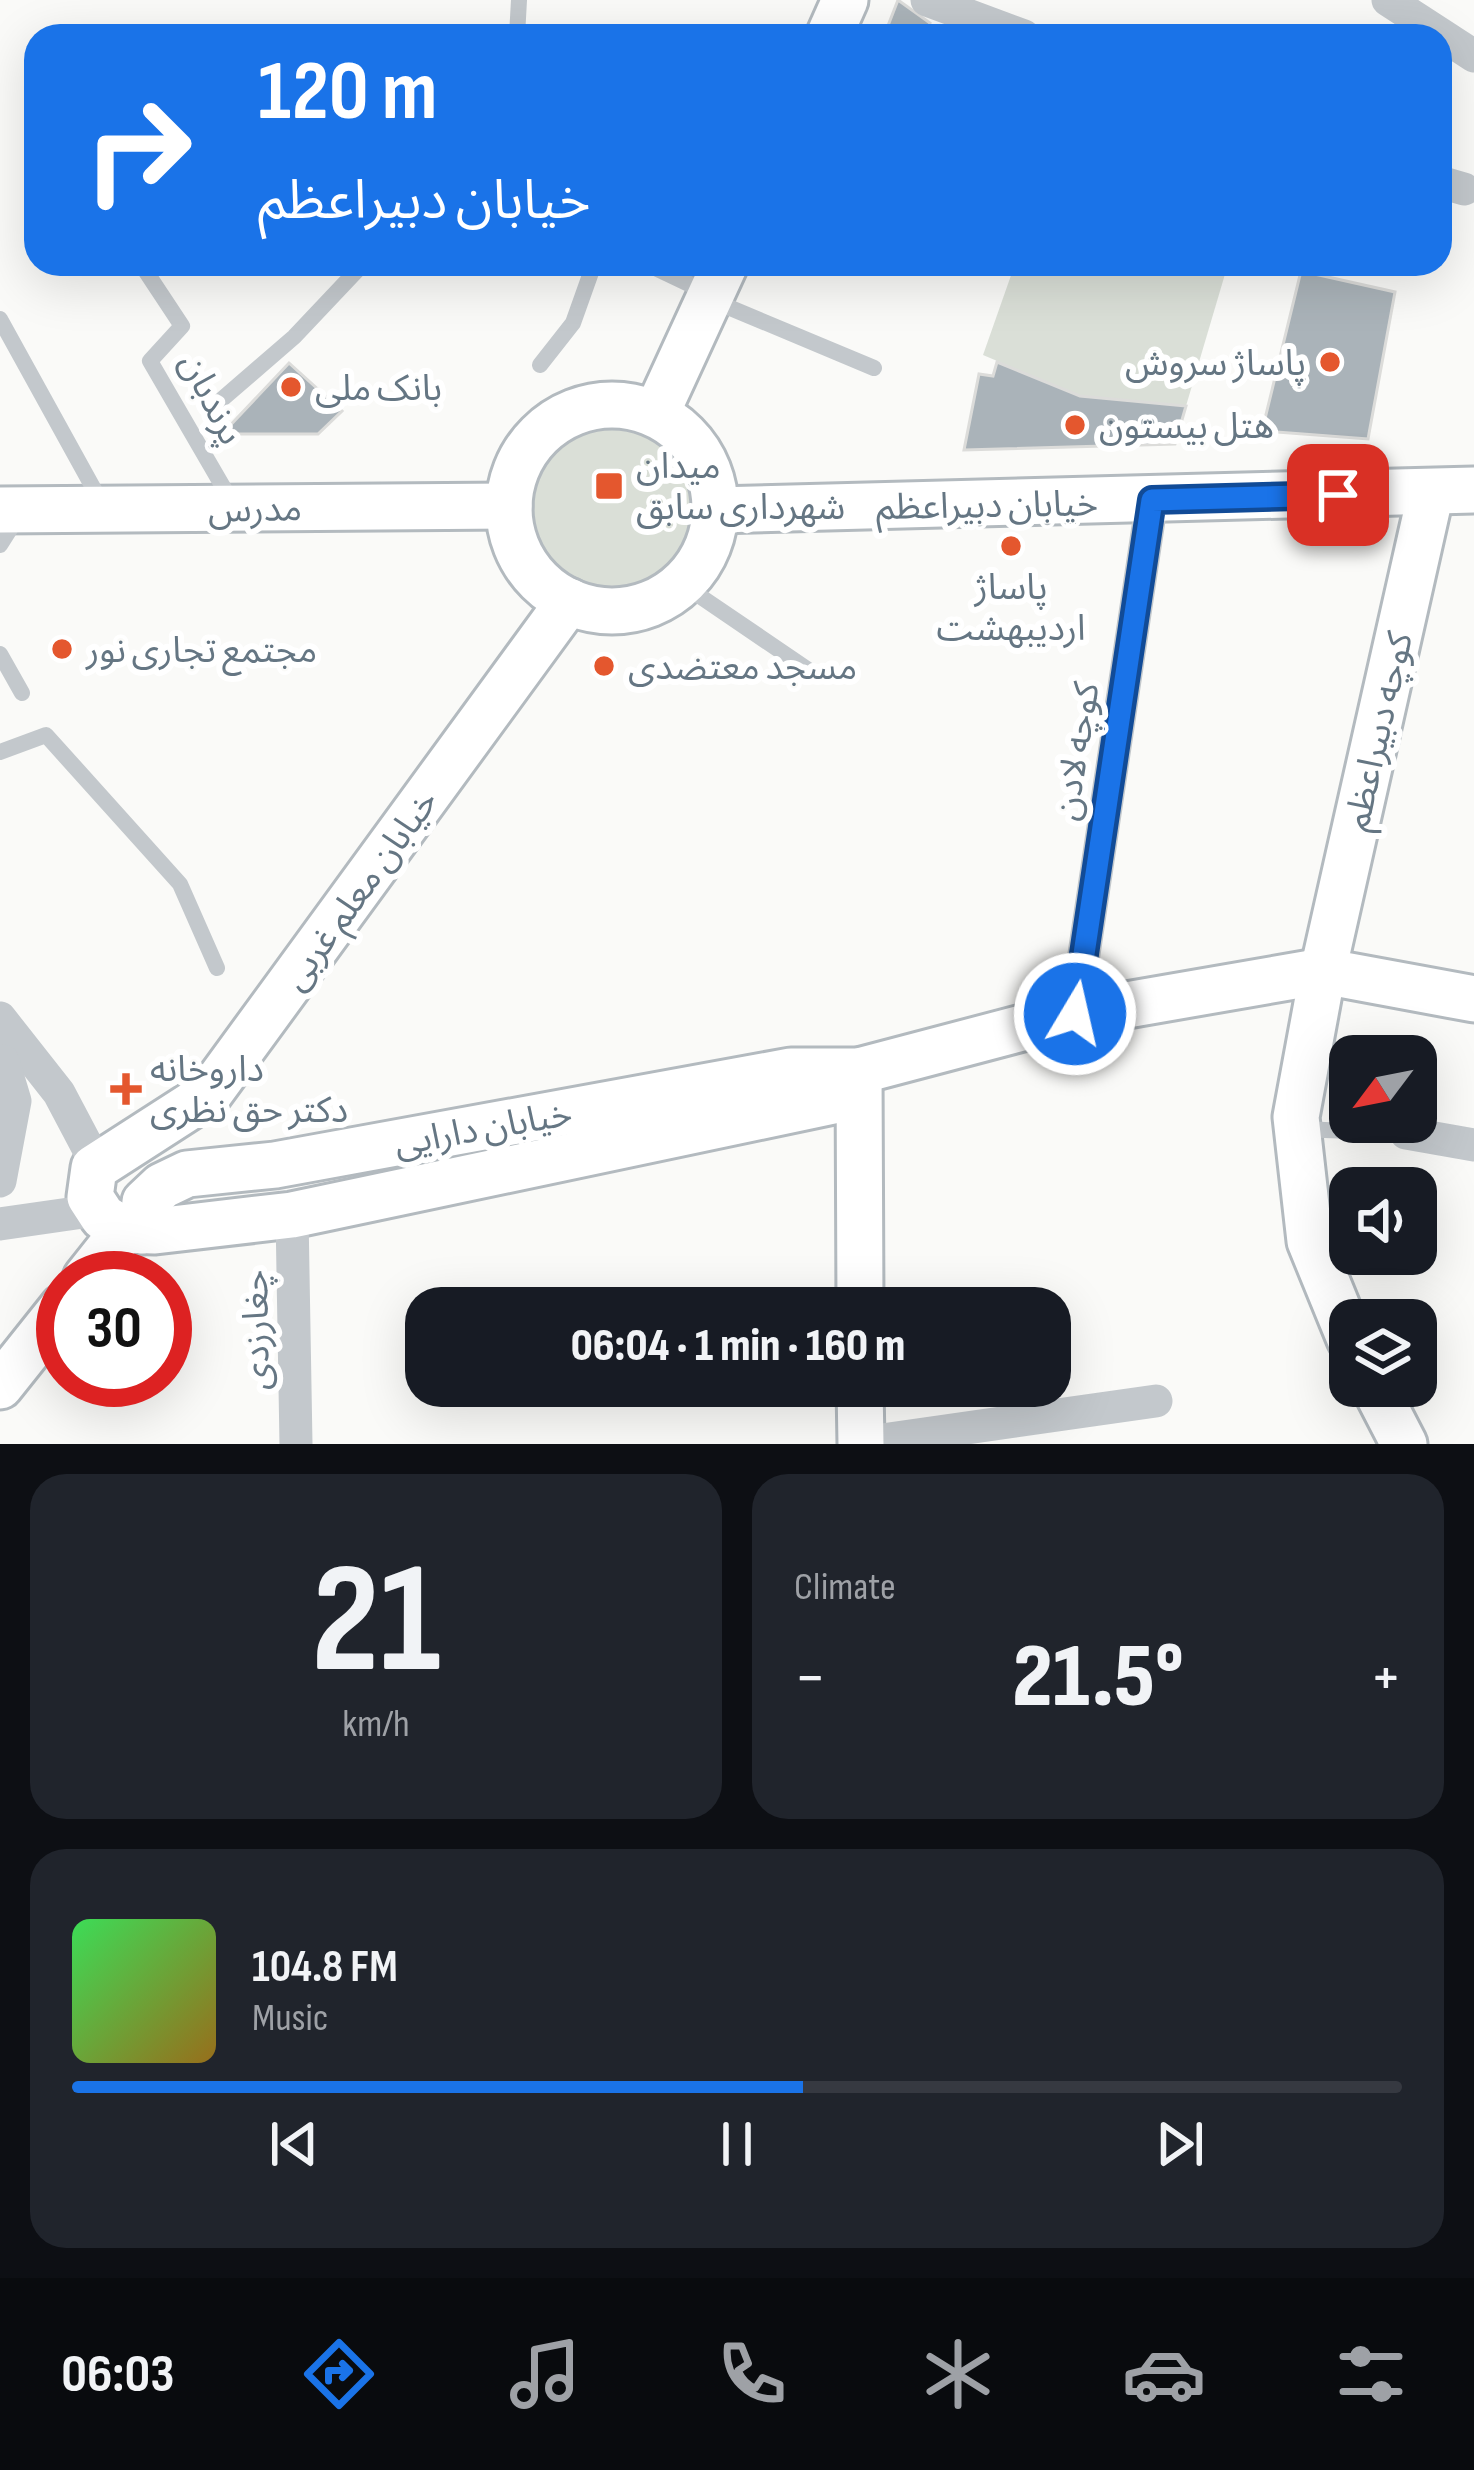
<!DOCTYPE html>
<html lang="en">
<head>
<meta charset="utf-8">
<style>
	:root { --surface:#171b24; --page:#20242c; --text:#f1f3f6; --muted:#9ea1a6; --line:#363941; --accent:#1a73e8 }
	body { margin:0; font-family:"Sofia Sans Condensed","Noto Sans Arabic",sans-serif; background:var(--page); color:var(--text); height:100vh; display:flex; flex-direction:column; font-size:45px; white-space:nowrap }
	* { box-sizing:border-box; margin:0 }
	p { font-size:39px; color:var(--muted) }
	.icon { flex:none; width:66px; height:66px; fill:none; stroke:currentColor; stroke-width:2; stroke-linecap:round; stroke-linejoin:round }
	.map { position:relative; height:1444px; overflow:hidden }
	.drawer { display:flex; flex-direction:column; gap:30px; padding:30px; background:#0d0f14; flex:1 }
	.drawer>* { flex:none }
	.top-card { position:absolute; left:24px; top:24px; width:1428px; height:252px; border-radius:36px; box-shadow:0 12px 48px #0002; background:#1a73e8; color:#fff; overflow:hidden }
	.needle { width:78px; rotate:238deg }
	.tools { position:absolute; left:1329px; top:1035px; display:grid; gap:24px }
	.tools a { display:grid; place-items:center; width:108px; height:108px; border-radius:24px; background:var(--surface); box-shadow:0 12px 48px #0002; font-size:60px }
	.speed { position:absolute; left:36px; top:1251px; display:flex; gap:24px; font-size:60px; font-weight:700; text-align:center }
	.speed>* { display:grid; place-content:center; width:156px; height:156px; border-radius:50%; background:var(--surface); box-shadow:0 12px 48px #0002; line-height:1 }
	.speed .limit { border:18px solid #d22; background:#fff; color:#111 }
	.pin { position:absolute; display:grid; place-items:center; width:102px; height:102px; color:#fff; margin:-51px; border-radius:24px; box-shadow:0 6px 18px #0006 }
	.me { position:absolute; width:132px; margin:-66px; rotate:9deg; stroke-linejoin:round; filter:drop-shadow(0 0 9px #0008) }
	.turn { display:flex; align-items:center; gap:42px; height:252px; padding:0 36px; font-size:54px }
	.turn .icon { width:156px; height:156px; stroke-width:2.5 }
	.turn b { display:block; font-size:84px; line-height:102px }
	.big { font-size:90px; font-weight:800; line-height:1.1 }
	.drawer .card { flex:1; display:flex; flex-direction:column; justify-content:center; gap:18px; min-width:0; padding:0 42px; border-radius:36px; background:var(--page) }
	.drawer .dial { align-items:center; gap:0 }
	.dial b { font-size:156px; line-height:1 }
	.song { display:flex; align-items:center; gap:36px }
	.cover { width:144px; height:144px; border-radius:18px; background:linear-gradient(135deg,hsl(130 70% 55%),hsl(40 70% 35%)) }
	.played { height:12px; border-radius:6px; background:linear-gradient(90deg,var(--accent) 55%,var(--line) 55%) }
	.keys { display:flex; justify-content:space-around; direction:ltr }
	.heat { display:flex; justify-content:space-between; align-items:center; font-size:66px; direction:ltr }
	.drawer .tiles { flex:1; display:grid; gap:30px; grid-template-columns:1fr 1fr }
	.card:last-child { grid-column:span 2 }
	.trip { position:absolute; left:405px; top:1287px; width:666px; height:120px; border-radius:36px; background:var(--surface); box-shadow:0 12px 48px #0002; font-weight:800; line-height:120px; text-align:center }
	.menu { display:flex; height:192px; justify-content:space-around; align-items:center; background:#090b0e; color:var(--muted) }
	.menu .icon { width:84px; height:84px }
	.menu .active { color:var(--accent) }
	.menu b { font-size:54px; color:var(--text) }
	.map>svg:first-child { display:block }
	.green { fill:#dadfd7 }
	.building { fill:#aab3b9; stroke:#dcdcda; stroke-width:3 }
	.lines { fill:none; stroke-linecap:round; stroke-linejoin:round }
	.secondary-casing { stroke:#b3babf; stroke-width:51 }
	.lane { stroke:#c3c8cc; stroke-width:16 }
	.street { stroke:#c3c8cc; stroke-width:33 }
	.secondary { stroke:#fff; stroke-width:45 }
	.route-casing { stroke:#114b97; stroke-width:30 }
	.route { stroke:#1a73e8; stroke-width:21 }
	.poi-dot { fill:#e4572e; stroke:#fff; stroke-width:4.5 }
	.labels { text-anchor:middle; stroke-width:12; stroke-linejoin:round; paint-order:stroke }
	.poi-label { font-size:36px; fill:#657683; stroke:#fff; text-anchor:start }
	.street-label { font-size:36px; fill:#657683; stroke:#fff }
</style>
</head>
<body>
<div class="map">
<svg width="1474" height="1444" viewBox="0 0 1474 1444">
	<rect width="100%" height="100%" fill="#fafaf8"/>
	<g class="green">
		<path d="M1015 264H1228L1186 406 1080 396 983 355Z"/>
		<circle cx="611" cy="507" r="91"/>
	</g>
	<g class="building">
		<path d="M898 0 930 23 925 36H884Z"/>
		<path d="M1301 271 1395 292 1368 439 1262 431Z"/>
		<path d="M997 362 1080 396 1186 406 1175 444 964 450 979 374 993 376Z"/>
		<path d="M289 363 342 411 318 434H222Z"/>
	</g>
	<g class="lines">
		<defs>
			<g id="secondary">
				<path d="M829 36 845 0"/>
				<circle cx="612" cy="508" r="103"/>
				<path d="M656 414 725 264"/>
				<path d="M0 510 509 506"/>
				<path d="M716 510 1474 490"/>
				<path d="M569 601 209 1094 94 1168 90 1197 103 1217 124 1230 155 1231 292 1215 833 1101 859 1071"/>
				<path d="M859 1071 860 1308"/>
				<path d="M142 1231 145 1202 162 1186 187 1174 275 1165 791 1071H859L1075 1014 1323 971 1474 999"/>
				<path d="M86 1278 124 1230"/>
				<path d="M1350 1339 1310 1241 1296 1117 1323 971 1431 492"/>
				<path d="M0 1386 63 1307"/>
				<path d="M860 1386 861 1444"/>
				<path d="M1374 1386 1404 1444"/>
			</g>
		</defs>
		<use href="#secondary" class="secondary-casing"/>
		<g class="lane">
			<path d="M517 36 519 0"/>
			<path d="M141 264 182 326 150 361 233 504"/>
			<path d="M647 264 710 294"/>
			<path d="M709 299 874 368"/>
			<path d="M0 319 101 502"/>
			<path d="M540 365 573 323 594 264"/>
			<path d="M213 407 294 337 363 264"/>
			<path d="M0 545 19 515"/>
			<path d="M682 584 810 671"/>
			<path d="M0 654 22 693"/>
			<path d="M0 752 46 735 180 884 217 968"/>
			<path d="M1298 1129 1406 1133"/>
		</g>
		<g class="street">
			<path d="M927 0 1024 36"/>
			<path d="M1388 0 1474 56"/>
			<path d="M1440 182 1464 189"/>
			<path d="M1075 1014 1152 500"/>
			<path d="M0 1018 59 1093 97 1165"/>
			<path d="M1406 1133 1474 1145"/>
			<path d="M0 1181 15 1101 3 1061"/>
			<path d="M292 1215 296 1444"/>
			<path d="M0 1224 97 1210"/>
			<path d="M861 1443 1156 1401"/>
		</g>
		<use href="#secondary" class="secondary"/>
	</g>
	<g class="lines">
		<defs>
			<path id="route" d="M1075 1014 1152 500 1338 495"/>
		</defs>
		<use href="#route" class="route-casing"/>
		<use href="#route" class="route"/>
	</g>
	<g class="poi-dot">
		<circle cx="1330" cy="362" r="12"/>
		<circle cx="291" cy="387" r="12"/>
		<circle cx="1075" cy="425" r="12"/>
		<rect x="594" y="471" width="30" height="30" rx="6"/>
		<circle cx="1011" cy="546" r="12"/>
		<circle cx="62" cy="649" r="12"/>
		<circle cx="604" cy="666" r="12"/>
		<path d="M120 1071h12v12h12v12h-12v12h-12v-12h-12v-12h12z"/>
	</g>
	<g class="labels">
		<g class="poi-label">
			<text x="1306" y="375" text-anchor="end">پاساژ سروش</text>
			<text x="315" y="400">بانک ملی</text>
			<text x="1099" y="438">هتل بیستون</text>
			<text x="636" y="478">میدان<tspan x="636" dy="41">شهرداری سابق</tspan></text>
			<text x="1011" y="599" text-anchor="middle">پاساژ<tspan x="1011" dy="41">اردیبهشت</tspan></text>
			<text x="86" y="662">مجتمع تجاری نور</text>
			<text x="628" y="679">مسجد معتضدی</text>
			<text x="150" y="1081">داروخانه<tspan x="150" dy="41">دکتر حق نظری</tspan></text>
		</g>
		<g class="street-label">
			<text transform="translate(213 398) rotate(63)" y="13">پرندبان</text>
			<text transform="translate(987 504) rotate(-1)" y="13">خیابان دبیراعظم</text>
			<text transform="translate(255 508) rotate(-1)" y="13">مدرس</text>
			<text transform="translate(1377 731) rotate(-77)" y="13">کوچه دبیراعظم</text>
			<text transform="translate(1075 751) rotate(-81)" y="13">کوچه لادن</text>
			<text transform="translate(359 889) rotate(-54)" y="13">خیابان معلم غربی</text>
			<text transform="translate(483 1127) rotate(-10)" y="13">خیابان دارایی</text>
			<text transform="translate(255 1330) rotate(-91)" y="13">چغارزدی</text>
		</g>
	</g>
</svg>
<div class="tools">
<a><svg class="needle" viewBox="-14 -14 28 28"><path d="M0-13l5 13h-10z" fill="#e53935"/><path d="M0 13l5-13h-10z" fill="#9ea1a6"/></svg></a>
<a><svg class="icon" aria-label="sound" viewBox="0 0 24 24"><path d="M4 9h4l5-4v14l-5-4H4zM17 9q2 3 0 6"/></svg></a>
<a><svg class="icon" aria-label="layers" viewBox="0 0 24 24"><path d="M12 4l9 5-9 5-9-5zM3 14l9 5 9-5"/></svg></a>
</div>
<div class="speed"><div class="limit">30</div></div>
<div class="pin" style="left:1338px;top:495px;background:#d93025"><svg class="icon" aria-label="arrive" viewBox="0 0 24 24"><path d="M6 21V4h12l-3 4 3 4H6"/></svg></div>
<svg class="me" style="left:1075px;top:1014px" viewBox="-20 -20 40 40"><circle r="17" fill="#1a73e8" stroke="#fff" stroke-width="3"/><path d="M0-11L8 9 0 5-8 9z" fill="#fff"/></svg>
<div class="trip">06:04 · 1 min · 160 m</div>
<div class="top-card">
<div class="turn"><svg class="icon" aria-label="right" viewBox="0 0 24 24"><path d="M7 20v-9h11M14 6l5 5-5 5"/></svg><div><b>120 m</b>خیابان دبیراعظم</div></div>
</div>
</div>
<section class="drawer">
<div class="tiles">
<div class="card dial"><b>21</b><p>km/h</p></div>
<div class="card"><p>Climate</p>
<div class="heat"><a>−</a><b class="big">21.5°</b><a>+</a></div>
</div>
<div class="card">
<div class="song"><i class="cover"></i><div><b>104.8 FM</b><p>Music</p></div></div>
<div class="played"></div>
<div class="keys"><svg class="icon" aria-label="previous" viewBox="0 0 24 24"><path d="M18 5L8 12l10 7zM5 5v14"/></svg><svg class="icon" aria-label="pause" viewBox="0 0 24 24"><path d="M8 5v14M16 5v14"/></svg><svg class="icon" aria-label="next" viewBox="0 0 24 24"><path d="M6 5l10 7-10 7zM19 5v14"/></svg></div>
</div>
</div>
</section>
<nav class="menu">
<b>06:03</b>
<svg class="icon active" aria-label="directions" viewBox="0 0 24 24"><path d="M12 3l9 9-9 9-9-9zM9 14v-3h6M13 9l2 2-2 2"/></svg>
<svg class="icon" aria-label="music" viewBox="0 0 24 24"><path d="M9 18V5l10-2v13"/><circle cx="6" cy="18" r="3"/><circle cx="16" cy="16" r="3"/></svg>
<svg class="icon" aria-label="phone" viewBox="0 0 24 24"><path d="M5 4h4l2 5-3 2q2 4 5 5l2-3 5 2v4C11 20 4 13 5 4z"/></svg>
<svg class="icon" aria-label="climate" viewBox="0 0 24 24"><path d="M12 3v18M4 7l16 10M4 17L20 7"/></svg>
<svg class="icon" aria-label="car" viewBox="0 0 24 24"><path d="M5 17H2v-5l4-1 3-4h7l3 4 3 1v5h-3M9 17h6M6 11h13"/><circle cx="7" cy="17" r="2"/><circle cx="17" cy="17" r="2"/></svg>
<svg class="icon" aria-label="filters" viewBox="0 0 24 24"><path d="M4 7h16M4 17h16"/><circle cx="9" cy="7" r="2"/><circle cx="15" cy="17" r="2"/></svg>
</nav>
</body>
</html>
